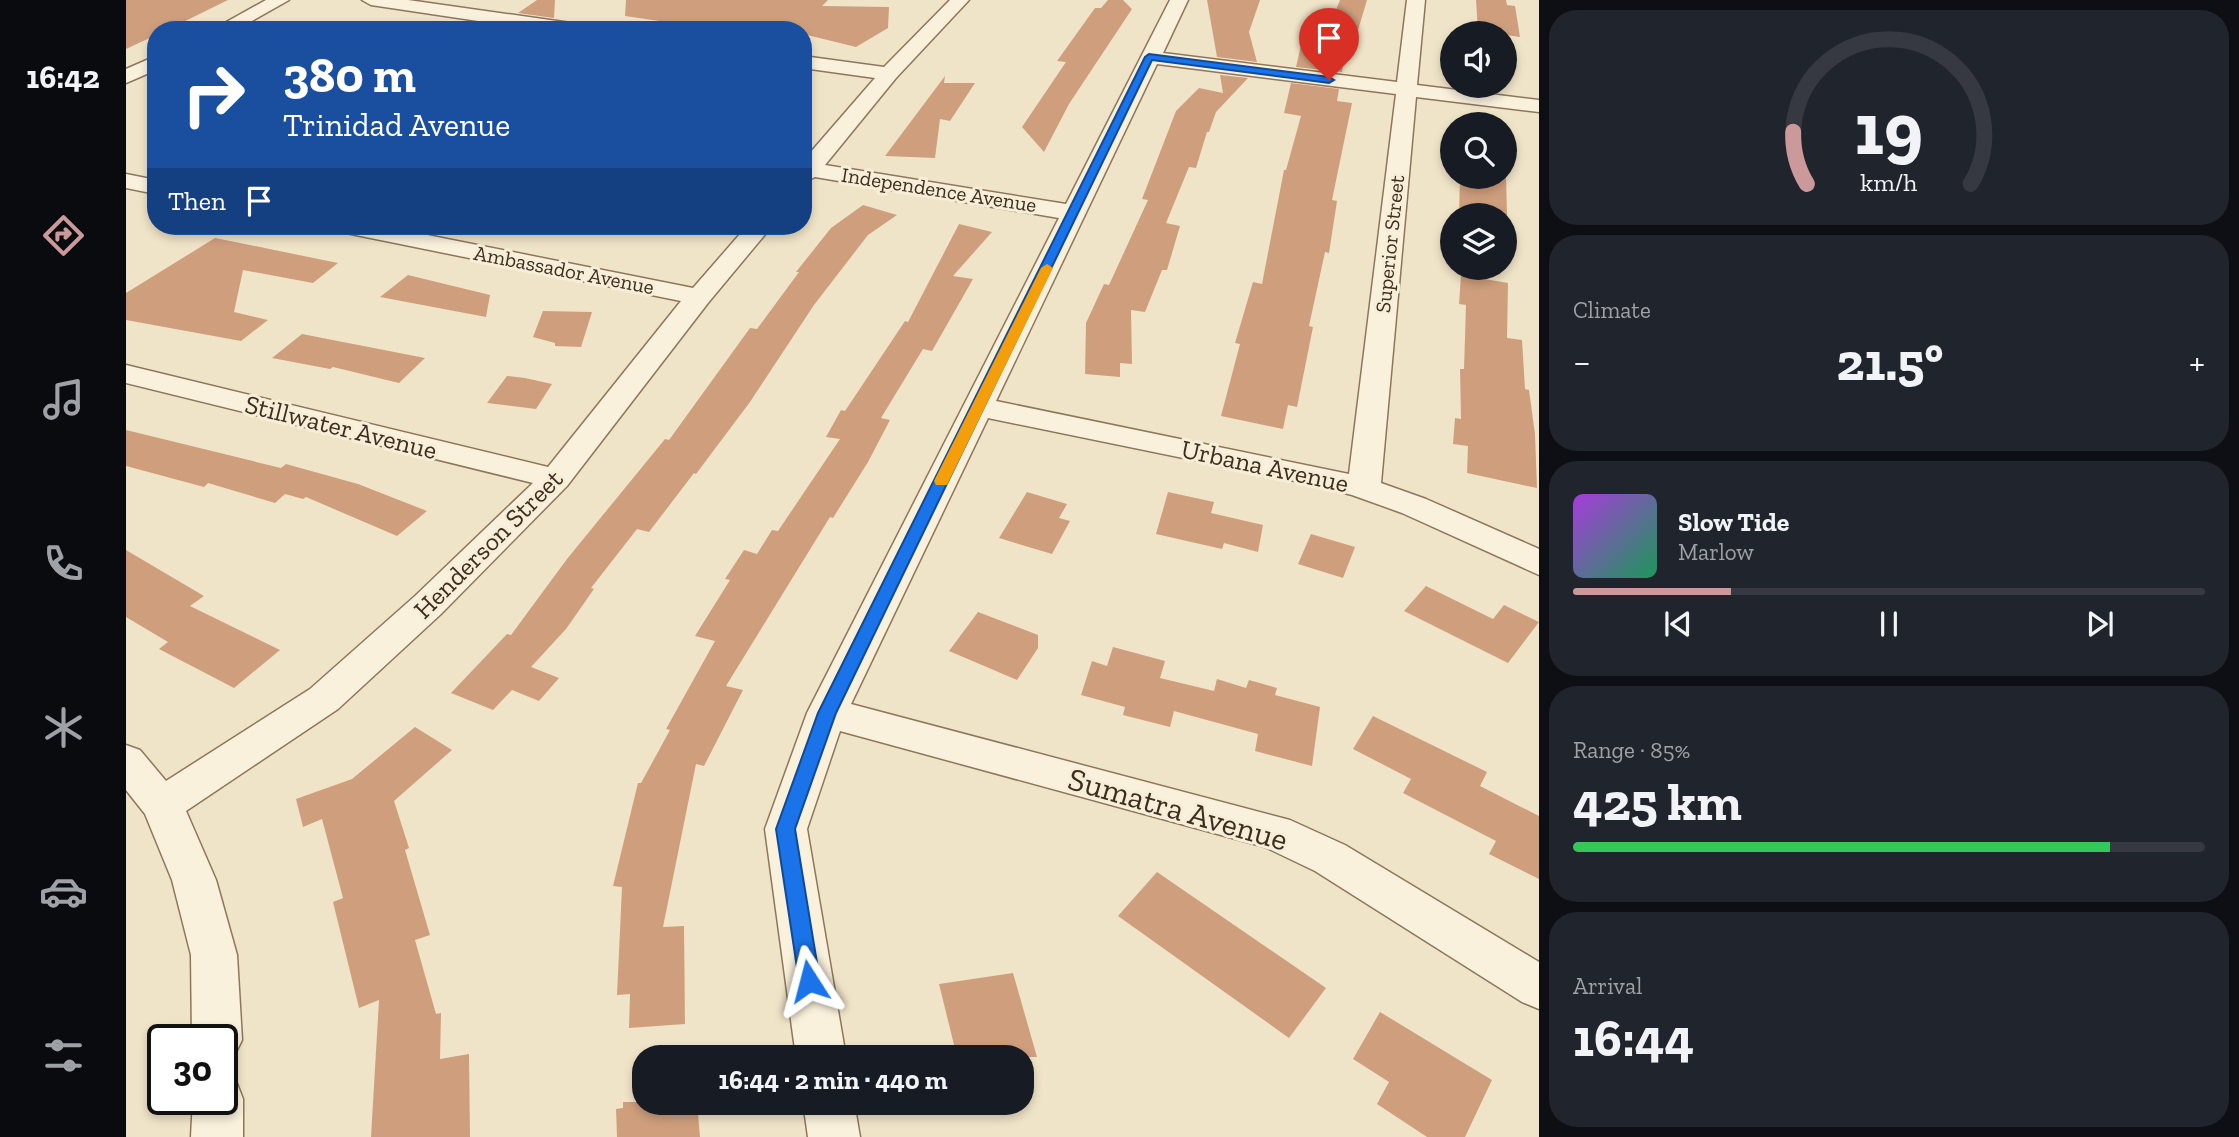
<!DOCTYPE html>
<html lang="en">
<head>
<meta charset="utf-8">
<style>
	:root { --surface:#171b24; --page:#20242c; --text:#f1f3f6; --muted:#9ea1a6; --line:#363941; --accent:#cc999b }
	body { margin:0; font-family:"Zilla Slab",serif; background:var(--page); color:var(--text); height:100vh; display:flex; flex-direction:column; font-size:26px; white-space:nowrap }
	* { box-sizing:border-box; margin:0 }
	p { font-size:23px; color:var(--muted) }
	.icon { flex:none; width:38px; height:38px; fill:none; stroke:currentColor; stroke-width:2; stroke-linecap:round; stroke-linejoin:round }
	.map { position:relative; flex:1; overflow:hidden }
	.sheet { display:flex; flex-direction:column; gap:10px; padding:10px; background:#0d0f14; width:700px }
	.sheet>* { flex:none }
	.top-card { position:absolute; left:21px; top:21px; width:665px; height:214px; border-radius:28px; box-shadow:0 4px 10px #0003; background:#1a4fa0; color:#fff; overflow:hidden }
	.controls { position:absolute; left:1314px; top:21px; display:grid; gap:14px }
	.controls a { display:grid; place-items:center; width:77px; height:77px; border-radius:50%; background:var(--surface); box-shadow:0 4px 10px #0003; font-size:35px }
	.speed { position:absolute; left:21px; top:1024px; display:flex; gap:14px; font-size:35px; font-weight:700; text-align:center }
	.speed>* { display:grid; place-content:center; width:91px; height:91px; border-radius:50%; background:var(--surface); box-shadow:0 4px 10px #0003; line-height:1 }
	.speed .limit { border:4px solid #111; border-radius:10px; background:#fff; color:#111 }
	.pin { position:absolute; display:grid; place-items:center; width:60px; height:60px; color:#fff; margin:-72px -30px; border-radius:50% 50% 50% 0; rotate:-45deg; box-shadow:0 0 7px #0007 }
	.pin .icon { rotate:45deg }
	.me { position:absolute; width:77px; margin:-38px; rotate:351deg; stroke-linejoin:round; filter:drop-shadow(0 0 5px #0008) }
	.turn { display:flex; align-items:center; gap:24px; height:147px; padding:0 21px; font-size:32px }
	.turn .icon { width:91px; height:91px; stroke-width:2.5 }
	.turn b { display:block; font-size:49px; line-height:60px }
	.then { display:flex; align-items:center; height:66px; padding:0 21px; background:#0003; gap:14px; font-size:26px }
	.big { font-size:52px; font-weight:700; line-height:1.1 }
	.sheet .tile { flex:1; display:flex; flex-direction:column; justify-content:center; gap:10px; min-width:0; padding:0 24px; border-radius:28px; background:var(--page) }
	.sheet .dial { align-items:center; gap:0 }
	.dial svg { height:182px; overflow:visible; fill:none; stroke:var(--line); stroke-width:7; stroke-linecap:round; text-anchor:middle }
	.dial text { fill:var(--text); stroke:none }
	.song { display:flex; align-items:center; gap:21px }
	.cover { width:84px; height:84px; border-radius:10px; background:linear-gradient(135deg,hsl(280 70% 55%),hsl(150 70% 35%)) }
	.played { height:7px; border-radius:4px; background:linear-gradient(90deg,var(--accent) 25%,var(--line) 25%) }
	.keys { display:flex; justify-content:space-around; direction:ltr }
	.heat { display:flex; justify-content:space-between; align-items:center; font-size:38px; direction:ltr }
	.charge { height:10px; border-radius:5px; background:linear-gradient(90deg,#34c759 85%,var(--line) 0) }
	.trip { position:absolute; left:506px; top:1045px; width:402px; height:70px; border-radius:28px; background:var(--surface); box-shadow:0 4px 10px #0003; font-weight:700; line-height:70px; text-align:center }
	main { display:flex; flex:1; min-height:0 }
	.dock { display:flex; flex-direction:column; width:126px; justify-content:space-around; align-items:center; background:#090b0e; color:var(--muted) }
	.dock .icon { width:49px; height:49px }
	.dock .active { color:var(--accent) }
	.dock b { font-size:32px; color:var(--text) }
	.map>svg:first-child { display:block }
	.building { fill:#cf9f7d }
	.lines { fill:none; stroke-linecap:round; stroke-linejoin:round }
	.minor-casing { stroke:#8d765c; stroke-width:3 }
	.minor { fill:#faf1dc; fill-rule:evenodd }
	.route { fill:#1a73e8; stroke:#114b97; stroke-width:2 }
	.slow { fill:#f59e0b }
	.labels { text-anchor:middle; stroke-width:6; stroke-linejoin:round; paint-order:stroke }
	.far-street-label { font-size:21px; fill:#3d2e20; stroke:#f7eed8 }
	.street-label { font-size:26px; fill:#3d2e20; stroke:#f7eed8 }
	.near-street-label { font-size:32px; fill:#3d2e20; stroke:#f7eed8 }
</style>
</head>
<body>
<main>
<nav class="dock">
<b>16:42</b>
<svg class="icon active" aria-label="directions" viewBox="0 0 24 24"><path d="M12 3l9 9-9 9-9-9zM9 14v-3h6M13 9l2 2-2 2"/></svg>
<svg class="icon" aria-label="music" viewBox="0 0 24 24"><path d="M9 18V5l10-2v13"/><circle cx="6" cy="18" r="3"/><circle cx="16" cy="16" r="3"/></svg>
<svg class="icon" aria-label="phone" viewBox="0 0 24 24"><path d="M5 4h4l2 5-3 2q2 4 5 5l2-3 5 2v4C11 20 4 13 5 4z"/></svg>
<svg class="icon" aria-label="climate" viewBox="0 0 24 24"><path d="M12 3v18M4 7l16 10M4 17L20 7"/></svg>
<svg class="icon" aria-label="car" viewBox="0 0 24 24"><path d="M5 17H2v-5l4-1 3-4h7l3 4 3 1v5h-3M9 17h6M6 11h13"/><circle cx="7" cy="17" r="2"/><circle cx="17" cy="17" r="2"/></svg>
<svg class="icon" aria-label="filters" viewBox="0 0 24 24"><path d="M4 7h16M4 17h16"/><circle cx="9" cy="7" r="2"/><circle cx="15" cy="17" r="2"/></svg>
</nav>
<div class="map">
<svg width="1413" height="1137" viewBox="0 0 1413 1137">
	<rect width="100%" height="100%" fill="#f0e4c8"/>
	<g class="building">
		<path d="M0 0H102L41 30H30V35L0 49Z"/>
		<path d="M411 0H429L428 18 392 13Z"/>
		<path d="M500 0H702L696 6 763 7 762 28 730 47 677 34V30H596L499 16Z"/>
		<path d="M982 0H997L1006 9 943 104 918 152 896 127 940 62 931 61 969 8H975Z"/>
		<path d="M1081 0H1134L1123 32 1131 62 1091 57Z"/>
		<path d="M1214 0H1241L1226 50 1219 49 1216 72 1170 67 1177 37 1192 38 1196 14 1208 15Z"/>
		<path d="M1350 0H1380L1381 5 1389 6 1394 37 1352 31Z"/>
		<path d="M1094 75 1122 78 1090 112 1083 132H1081L1070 168 1063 167 1040 223 1054 226 1041 270H1036L1019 312 1005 310 1006 364 994 363V377L959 374 960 323 978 284 983 285 1022 200 1016 199 1050 111 1073 88 1097 93Z"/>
		<path d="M819 76 818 83H849L824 121 814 119 809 158 759 156Z"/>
		<path d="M1165 83 1213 89 1211 101 1226 103 1206 200 1211 201 1203 253 1199 252 1183 326 1187 327 1171 407 1162 405 1157 429 1095 416 1114 344 1109 343 1127 282 1136 284 1158 170H1160L1175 116 1158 113Z"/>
		<path d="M1334 177H1380L1381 215H1333Z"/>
		<path d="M737 205 771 215 742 235 688 305 624 402 570 474 568 473 523 532 511 529 465 588 468 589 440 629 405 667 433 678 413 701 386 690 367 710 325 693 381 634 385 635 441 559 539 439 543 440 624 328 631 329 673 272H670L705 228Z"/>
		<path d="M833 224 866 232 827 276 847 279 806 351 797 349 755 418 764 420 742 462 707 518 704 517 600 686 617 690 578 766 570 764 537 927 558 926 559 1024 503 1028 504 994 491 995 496 887 487 886 512 783H515L544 730 540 729 589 641 569 636 604 580 599 579 618 550 631 554 646 530 652 531 714 439 700 437 715 410 719 411 779 321 782 322Z"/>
		<path d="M89 238 119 244 212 263 187 283 117 270 108 312 142 320 115 341 0 320V293Z"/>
		<path d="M282 275 364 295 360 317 254 297Z"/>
		<path d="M1335 275 1382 283 1381 338 1396 340 1399 389 1403 390 1409 434 1411 488 1341 473 1342 446 1327 444 1329 418 1335 419 1334 369H1338L1340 305 1333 304Z"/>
		<path d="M417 311 466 312 455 347 429 346V343L407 337Z"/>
		<path d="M176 334 299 358 273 383 207 367 204 369 146 358Z"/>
		<path d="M381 376 399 378 426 384 410 409 361 403Z"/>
		<path d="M0 430 155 468 160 464 232 484 301 511 271 536 180 497 177 499 159 494 149 503 82 483 78 487 0 466Z"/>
		<path d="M901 492 941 504 933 518 944 521 926 554 873 538Z"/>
		<path d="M1042 492 1088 502 1085 513 1137 525 1132 552 1098 543 1096 549 1030 534Z"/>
		<path d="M1185 534 1229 547 1217 578 1172 564Z"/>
		<path d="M0 550 78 596 64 606 154 650 108 688 33 649 42 642 0 617Z"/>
		<path d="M1300 586 1367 619 1378 605 1413 622 1382 663 1278 611Z"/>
		<path d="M852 612 912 635V648L891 680 823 651Z"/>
		<path d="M987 647 1039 661 1034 678 1088 691 1091 679 1120 688 1123 680 1151 688 1149 695 1194 707 1186 766 1129 751 1132 734 1048 711 1044 727 997 715 999 707 955 695 966 661 981 666Z"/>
		<path d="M1247 716 1361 772 1354 786 1413 816V879L1363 854 1370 841 1277 793 1285 779 1227 749Z"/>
		<path d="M289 727 326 750 268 801 283 848 279 850 304 935 289 940 310 1014 315 1013 314 1059 343 1054 344 1137H245L253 1000 233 1008 207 902 217 898 196 819 177 827 170 799 226 779Z"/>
		<path d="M1031 872 1200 988 1163 1038 992 916Z"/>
		<path d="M887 973 911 1057H831L813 984Z"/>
		<path d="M1254 1012 1366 1080 1339 1137H1301L1251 1104 1263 1082 1227 1059Z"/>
		<path d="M497 1102H571L574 1137H491L490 1109 497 1108Z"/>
	</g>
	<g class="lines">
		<defs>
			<g id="minor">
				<path d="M140 0H163L110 30H86Z"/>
				<path d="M236 0H282L452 24 461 30H412L245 5Z"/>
				<path d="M824 0H843L770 78 699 165 940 204 1044 0H1062L1037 53 1271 82 1281 0H1299L1291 85 1413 100V112L1290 97 1255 483 1300 499 1413 549V575L1276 513 1226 495 1174 482 862 418 725 704 1164 820 1219 845 1413 962V1009L1396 1002 1189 871 1139 847 714 731 681 829 720 1057H670L639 829 681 713 933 218 689 177 677 183V161L749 78 677 68V56L758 67ZM1031 64 1270 94 1223 474 870 401Z"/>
				<path d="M30 56V70L0 83V69Z"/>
				<path d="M0 174 30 180V194L0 188Z"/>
				<path d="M208 226H256L567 288 621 226H646L582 303 441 486 315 614 212 709 60 811 90 880 111 955 116 1040 108 1056 96 1061V1040H66L65 955 46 880 19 814 0 790V745L14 750 40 781 184 689 289 596 407 483 0 383V365L422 467 555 301 220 233 211 231Z"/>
				<path d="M96 1076 110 1081 117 1099V1137H65L67 1099H96Z"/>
				<path d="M677 1102H728L734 1137H682Z"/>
			</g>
		</defs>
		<use href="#minor" class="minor-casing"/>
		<use href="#minor" class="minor"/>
	</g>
	<path class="route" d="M1023 54 1203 77 1208 80 1203 83 1026 60 710 713 669 829 694 981 691 988 683 991 676 988 673 981 650 829 692 713 1019 57Z"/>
	<path class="slow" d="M921 264 927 268 823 481 821 485H810L808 481 915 268Z"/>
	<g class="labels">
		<g class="far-street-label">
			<text transform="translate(813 190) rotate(9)" y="7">Independence Avenue</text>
			<text transform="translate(1264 244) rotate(-84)" y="7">Superior Street</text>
			<text transform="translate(438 270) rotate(11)" y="7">Ambassador Avenue</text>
		</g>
		<g class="street-label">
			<text transform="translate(215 427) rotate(14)" y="9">Stillwater Avenue</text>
			<text transform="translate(1139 466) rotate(12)" y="9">Urbana Avenue</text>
			<text transform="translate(362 544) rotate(-45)" y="9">Henderson Street</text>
		</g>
		<g class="near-street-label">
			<text transform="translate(1052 809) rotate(16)" y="11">Sumatra Avenue</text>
		</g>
	</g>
</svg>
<div class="controls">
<a><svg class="icon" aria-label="sound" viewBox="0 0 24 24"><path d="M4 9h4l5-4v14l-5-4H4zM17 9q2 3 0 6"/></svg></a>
<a><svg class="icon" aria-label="search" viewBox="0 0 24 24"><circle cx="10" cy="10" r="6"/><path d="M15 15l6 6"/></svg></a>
<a><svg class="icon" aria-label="layers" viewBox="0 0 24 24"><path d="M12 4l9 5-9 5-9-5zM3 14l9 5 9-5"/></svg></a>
</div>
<div class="speed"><div class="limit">30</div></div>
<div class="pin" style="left:1203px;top:80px;background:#d93025"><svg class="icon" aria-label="arrive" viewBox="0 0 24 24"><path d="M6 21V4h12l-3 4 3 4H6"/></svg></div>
<svg class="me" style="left:683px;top:981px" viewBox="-20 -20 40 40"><path d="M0-17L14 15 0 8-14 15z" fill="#1a73e8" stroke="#fff" stroke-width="4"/></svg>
<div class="trip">16:44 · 2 min · 440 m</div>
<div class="top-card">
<div class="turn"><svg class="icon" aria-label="right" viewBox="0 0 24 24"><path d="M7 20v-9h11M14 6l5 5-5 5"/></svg><div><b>380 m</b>Trinidad Avenue</div></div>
<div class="then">Then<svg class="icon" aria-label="arrive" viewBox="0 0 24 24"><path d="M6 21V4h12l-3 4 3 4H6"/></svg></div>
</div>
</div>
<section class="sheet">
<div class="tile dial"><svg viewBox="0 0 100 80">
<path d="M14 69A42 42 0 1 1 86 69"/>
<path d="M14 69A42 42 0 0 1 8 46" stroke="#cc999b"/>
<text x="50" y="56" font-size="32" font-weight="700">19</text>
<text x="50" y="72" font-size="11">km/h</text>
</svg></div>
<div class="tile"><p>Climate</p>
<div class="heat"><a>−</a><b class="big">21.5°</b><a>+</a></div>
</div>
<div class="tile">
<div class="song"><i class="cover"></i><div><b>Slow Tide</b><p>Marlow</p></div></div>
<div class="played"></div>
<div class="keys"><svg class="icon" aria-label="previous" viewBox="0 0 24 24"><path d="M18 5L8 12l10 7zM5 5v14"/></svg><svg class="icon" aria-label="pause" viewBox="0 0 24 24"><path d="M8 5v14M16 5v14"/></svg><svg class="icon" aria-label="next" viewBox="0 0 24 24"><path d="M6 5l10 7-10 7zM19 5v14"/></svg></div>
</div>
<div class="tile"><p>Range · 85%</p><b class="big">425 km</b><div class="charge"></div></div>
<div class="tile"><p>Arrival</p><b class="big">16:44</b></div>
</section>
</main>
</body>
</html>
